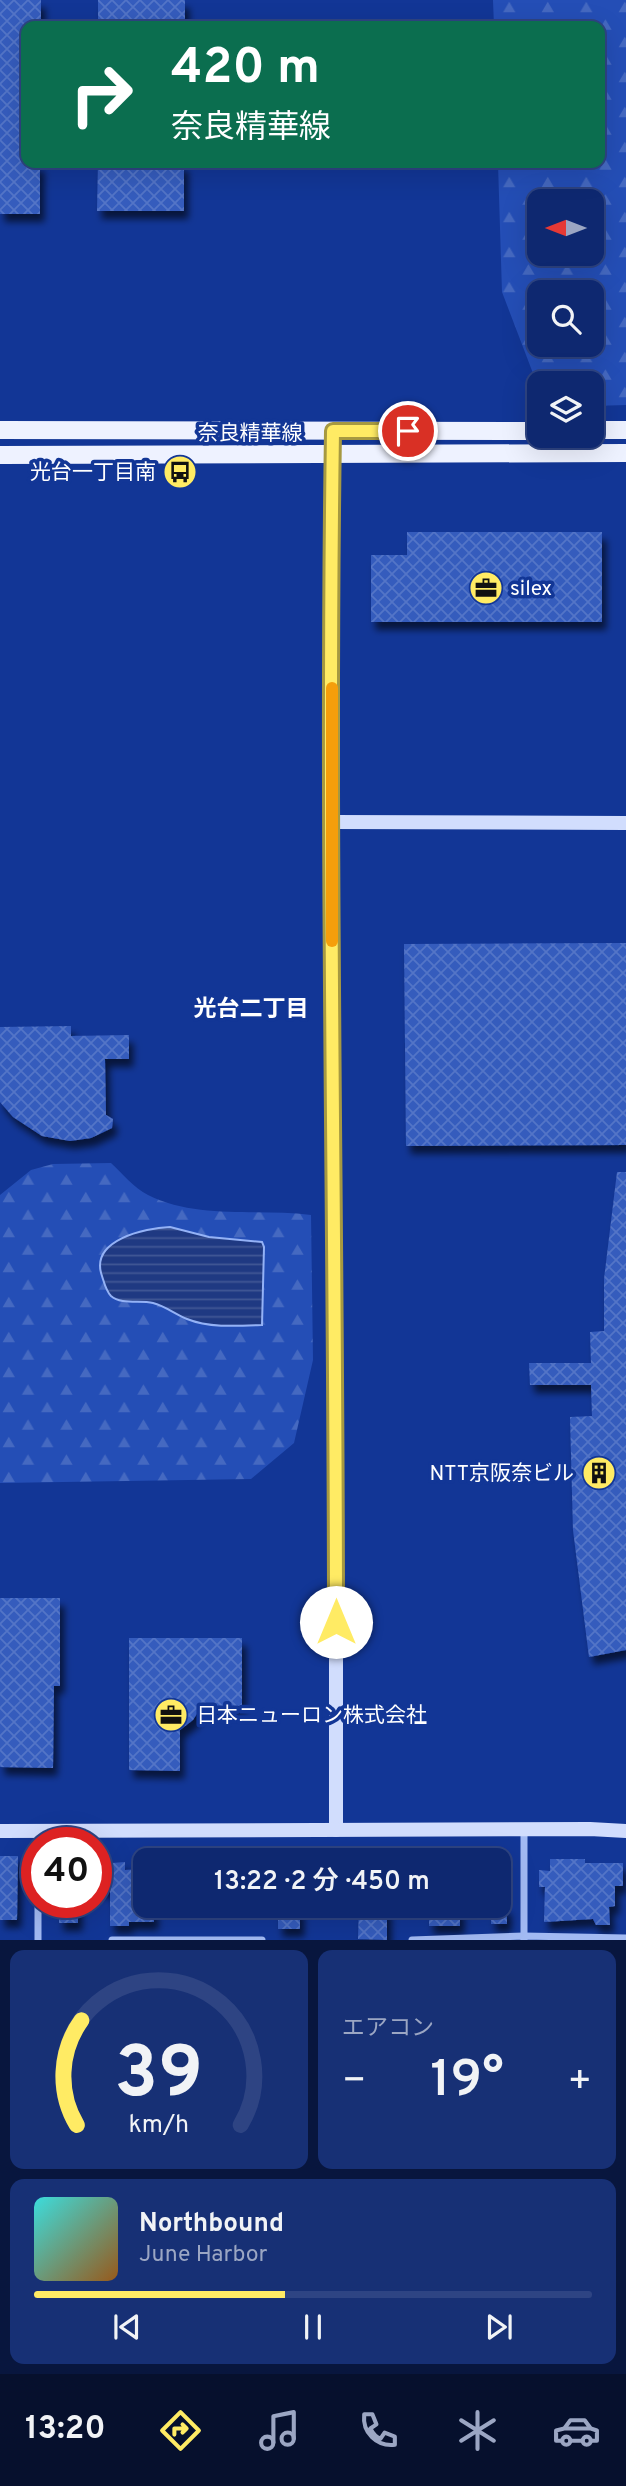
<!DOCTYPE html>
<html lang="ja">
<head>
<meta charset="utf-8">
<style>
	:root { --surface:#0e2870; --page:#173075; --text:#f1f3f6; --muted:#9ba6c3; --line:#2e4483; --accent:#ffeb64 }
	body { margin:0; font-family:Overpass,"Noto Sans JP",sans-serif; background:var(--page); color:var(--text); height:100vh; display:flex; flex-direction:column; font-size:26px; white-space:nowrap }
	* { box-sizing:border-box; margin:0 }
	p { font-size:23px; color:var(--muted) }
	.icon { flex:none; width:38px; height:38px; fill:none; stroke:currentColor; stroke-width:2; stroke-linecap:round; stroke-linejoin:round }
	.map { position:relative; height:1940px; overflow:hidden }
	.sheet { display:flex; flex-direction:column; gap:10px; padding:10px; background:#08163e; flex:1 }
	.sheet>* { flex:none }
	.guide { position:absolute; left:21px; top:21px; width:584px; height:147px; border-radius:14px; box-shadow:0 7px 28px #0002,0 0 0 2px var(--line); background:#0b6e4f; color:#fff; overflow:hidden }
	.needle { width:46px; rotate:270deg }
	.buttons { position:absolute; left:527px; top:189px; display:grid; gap:14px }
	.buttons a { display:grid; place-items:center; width:77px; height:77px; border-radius:14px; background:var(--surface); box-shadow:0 7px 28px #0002,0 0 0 2px var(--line); font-size:35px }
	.speed { position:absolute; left:21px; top:1827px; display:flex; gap:14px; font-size:35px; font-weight:700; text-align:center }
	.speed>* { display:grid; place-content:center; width:91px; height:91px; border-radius:50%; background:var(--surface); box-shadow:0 7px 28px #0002,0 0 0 2px var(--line); line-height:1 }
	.speed .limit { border:10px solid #d22; background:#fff; color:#111 }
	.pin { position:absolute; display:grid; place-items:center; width:60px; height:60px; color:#fff; margin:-30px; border:4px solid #fff; border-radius:50%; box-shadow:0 2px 7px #0007 }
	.me { position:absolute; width:77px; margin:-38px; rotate:0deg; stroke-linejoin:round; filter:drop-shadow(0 0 5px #0008) }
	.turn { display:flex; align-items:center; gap:24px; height:147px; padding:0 35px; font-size:32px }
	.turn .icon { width:91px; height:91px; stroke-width:2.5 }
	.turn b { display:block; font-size:49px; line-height:60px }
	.big { font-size:52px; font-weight:600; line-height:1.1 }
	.sheet .tile { flex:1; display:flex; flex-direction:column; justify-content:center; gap:10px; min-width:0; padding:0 24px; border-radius:14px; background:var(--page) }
	.sheet .dial { align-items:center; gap:0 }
	.dial svg { height:182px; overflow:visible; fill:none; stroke:var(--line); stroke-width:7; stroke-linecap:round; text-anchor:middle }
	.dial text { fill:var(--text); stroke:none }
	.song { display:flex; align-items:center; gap:21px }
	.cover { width:84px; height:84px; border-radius:10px; background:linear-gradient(135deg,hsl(180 70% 55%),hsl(30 70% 35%)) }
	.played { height:7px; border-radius:4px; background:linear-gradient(90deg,var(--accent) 45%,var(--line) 45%) }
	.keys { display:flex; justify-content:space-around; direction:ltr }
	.heat { display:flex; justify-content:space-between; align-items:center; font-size:38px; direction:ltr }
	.sheet .tiles { flex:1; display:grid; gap:10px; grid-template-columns:1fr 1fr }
	.tile:last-child { grid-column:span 2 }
	.trip { position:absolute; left:133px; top:1848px; width:378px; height:70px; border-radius:14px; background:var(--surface); box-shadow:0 7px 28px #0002,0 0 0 2px var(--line); font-weight:600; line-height:70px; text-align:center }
	.tab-bar { display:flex; height:112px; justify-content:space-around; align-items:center; background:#06102d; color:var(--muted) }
	.tab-bar .icon { width:49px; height:49px }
	.tab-bar .current { color:var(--accent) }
	.tab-bar b { font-size:32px; color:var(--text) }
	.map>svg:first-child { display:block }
	.forest { fill:url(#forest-firs); fill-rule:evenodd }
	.water { fill:url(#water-rules); stroke:#94b2f6; stroke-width:2 }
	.building { fill:url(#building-cross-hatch); filter:url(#shadow) }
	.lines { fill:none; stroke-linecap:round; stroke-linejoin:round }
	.street { stroke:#a2baf3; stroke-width:7 }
	.secondary { stroke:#d1ddfd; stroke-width:14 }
	.primary { stroke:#eef2ff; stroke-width:18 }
	.route-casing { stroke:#a69941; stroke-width:18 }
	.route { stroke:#ffeb64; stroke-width:12 }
	.slow { stroke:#f59e0b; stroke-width:12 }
	.labels { text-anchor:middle; stroke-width:7; stroke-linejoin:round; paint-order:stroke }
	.street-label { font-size:21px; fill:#fff; stroke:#123696 }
	.poi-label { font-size:21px; fill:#fff; stroke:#123696; text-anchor:end }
	.neighbourhood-label { font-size:23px; font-weight:bold; fill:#fff; stroke:#123696 }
</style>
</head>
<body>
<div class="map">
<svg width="626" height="1940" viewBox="0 0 626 1940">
	<defs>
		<pattern id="forest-firs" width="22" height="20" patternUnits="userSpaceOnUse" patternTransform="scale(1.75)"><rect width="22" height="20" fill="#244eb6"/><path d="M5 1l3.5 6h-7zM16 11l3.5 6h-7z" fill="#4569c1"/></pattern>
		<pattern id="water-rules" width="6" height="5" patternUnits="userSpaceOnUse" patternTransform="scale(1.75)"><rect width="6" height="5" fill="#1f3982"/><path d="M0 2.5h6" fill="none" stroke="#415795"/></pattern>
		<pattern id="building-cross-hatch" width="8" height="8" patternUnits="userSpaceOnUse" patternTransform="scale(1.75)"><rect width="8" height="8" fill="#355cbd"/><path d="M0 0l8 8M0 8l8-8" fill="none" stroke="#5374c7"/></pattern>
		<filter id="shadow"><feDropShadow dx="4.5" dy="8" stdDeviation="3.5" flood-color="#0009"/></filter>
	</defs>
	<rect width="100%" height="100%" fill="#123696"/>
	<g class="forest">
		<path d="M493 0H626V405L592 406V383H539V389L502 292 498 163H600V26H494ZM539 201H592V254H539ZM539 292H592V345H539Z"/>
		<path d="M111 1163C122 1173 134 1188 148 1195 198 1220 258 1208 311 1215L313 1360 294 1443 251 1479 0 1483V1195L31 1170 53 1164Z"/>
	</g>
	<path class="water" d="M170 1227 209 1237 262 1242 264 1247 262 1325C238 1326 209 1328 187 1319 175 1314 165 1306 153 1303 140 1300 121 1305 111 1296 106 1291 104 1282 102 1276 89 1240 145 1228 170 1227Z"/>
	<g class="building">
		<path d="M0 0H41V26H26V163H40V214H0Z"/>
		<rect x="98" y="0" width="87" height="26"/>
		<path d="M98 163H184V211H97Z"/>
		<path d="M407 532H602V622H371V555H407Z"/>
		<path d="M626 943V1145L406 1146 404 944Z"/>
		<path d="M71 1026V1036L129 1035V1059H105L106 1115 113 1119 112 1128 91 1138 70 1141 42 1136 13 1117 0 1102V1027Z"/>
		<path d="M617 1172H626V1650L589 1657 573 1530 570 1417 592 1416 591 1385H530L529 1363H591L590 1332 604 1331V1279Z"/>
		<path d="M0 1598H60V1686H54L53 1768 0 1767Z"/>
		<path d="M129 1638H242V1706H202L193 1720 180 1730V1771L129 1770Z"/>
		<path d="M0 1856H18L17 1920H0Z"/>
		<path d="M550 1859H585V1863H623V1886H615V1906L609 1907 610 1925H596L593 1919 544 1922 545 1887H539V1870L550 1871Z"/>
		<path d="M125 1862V1870L145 1869V1906H154V1922H129V1926H110V1889L97 1890 98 1864Z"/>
		<rect x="59" y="1902" width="19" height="21"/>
		<rect x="278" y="1906" width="22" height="23"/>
		<path d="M359 1906H387V1940L358 1939Z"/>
		<rect x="429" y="1906" width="31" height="20"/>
		<rect x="491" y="1906" width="16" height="18"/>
	</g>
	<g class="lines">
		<g class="street">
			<path d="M524 1830V1940"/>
			<path d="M38 1902V1940"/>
			<path d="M112 1940H262"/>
			<path d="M412 1940 524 1936 626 1938"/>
		</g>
		<g class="secondary">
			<path d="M333 431V1155L336 1275V1830"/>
			<path d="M332 822 626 823"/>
			<path d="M0 1831 590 1829 626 1831"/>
		</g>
		<g class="primary">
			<path d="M0 430 539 431"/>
			<path d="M592 430H626"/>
			<path d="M0 455 626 453"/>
		</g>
	</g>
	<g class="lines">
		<defs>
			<path id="route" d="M336 1622C336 1225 327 828 333 431H408"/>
		</defs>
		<use href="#route" class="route-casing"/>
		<use href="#route" class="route"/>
		<path class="slow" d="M332 688V941"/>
	</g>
	<defs>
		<symbol id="bus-disc" viewBox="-11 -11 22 22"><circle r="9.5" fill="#ffeb64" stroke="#123696"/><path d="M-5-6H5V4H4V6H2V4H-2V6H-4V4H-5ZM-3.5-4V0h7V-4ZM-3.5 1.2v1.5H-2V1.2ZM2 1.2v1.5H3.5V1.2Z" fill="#111"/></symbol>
		<symbol id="office-disc" viewBox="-11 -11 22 22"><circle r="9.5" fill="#ffeb64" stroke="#123696"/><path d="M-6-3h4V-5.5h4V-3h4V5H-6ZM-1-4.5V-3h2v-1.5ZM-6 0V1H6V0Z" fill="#111"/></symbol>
		<symbol id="building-disc" viewBox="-11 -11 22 22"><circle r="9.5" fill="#ffeb64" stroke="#123696"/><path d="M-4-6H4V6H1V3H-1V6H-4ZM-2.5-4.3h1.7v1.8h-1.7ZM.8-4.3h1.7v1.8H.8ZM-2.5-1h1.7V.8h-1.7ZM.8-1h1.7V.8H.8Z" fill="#111"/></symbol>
	</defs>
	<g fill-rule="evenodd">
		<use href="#bus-disc" x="161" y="453" width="38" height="38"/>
		<use href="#office-disc" x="467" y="569" width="38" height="38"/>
		<use href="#building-disc" x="580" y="1454" width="38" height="38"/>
		<use href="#office-disc" x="152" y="1696" width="38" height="38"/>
	</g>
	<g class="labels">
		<g class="street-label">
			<text x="250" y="440">奈良精華線</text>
		</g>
		<g class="poi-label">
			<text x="156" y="479">光台一丁目南</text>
			<text x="510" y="595" text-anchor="start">silex</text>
			<text x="574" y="1480">NTT京阪奈ビル</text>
			<text x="196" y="1722" text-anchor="start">日本ニューロン株式会社</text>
		</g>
		<g class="neighbourhood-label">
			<text x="251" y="1016">光台二丁目</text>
		</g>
	</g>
</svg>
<div class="buttons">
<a><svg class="needle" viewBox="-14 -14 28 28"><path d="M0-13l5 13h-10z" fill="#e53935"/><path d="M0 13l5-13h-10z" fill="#9ba6c3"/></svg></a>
<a><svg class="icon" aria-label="search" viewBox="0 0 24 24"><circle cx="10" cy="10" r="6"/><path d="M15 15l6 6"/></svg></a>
<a><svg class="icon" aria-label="layers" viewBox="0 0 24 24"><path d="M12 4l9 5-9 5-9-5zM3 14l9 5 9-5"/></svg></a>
</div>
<div class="speed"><div class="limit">40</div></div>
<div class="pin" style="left:408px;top:431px;background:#d93025"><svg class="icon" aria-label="arrive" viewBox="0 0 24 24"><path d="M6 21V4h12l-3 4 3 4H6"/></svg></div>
<svg class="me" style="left:336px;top:1622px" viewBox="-20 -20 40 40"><circle r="19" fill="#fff"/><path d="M0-13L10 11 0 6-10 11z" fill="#ffeb64"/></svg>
<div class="trip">13:22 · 2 分 · 450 m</div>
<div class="guide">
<div class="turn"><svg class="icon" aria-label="right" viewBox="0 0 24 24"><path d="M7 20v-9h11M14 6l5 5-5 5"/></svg><div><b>420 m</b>奈良精華線</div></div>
</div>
</div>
<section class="sheet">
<div class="tiles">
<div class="tile dial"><svg viewBox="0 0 100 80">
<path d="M14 69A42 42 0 1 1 86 69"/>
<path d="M14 69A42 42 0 0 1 16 23" stroke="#ffeb64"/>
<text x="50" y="56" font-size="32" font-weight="700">39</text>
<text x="50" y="72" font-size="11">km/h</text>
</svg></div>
<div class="tile"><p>エアコン</p>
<div class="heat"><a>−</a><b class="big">19°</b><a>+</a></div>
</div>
<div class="tile">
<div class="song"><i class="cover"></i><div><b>Northbound</b><p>June Harbor</p></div></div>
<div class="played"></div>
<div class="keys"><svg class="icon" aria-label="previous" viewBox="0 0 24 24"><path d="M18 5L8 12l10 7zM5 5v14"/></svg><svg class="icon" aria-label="pause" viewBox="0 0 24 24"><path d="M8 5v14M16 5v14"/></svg><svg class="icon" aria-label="next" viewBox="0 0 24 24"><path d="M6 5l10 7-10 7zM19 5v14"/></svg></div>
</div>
</div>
</section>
<nav class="tab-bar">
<b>13:20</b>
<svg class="icon current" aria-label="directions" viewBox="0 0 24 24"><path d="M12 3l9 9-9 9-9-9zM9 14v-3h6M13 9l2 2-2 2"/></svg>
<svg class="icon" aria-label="music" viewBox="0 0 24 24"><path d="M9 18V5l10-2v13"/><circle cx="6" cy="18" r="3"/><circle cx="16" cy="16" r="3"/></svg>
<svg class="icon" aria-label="phone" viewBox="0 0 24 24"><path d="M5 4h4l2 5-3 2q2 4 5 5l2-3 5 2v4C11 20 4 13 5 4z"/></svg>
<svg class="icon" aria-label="climate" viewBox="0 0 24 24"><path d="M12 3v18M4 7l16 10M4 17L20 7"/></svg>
<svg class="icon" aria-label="car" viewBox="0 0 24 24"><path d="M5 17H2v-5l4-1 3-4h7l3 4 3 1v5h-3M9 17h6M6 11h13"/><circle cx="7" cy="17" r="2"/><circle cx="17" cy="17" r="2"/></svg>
</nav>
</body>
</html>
